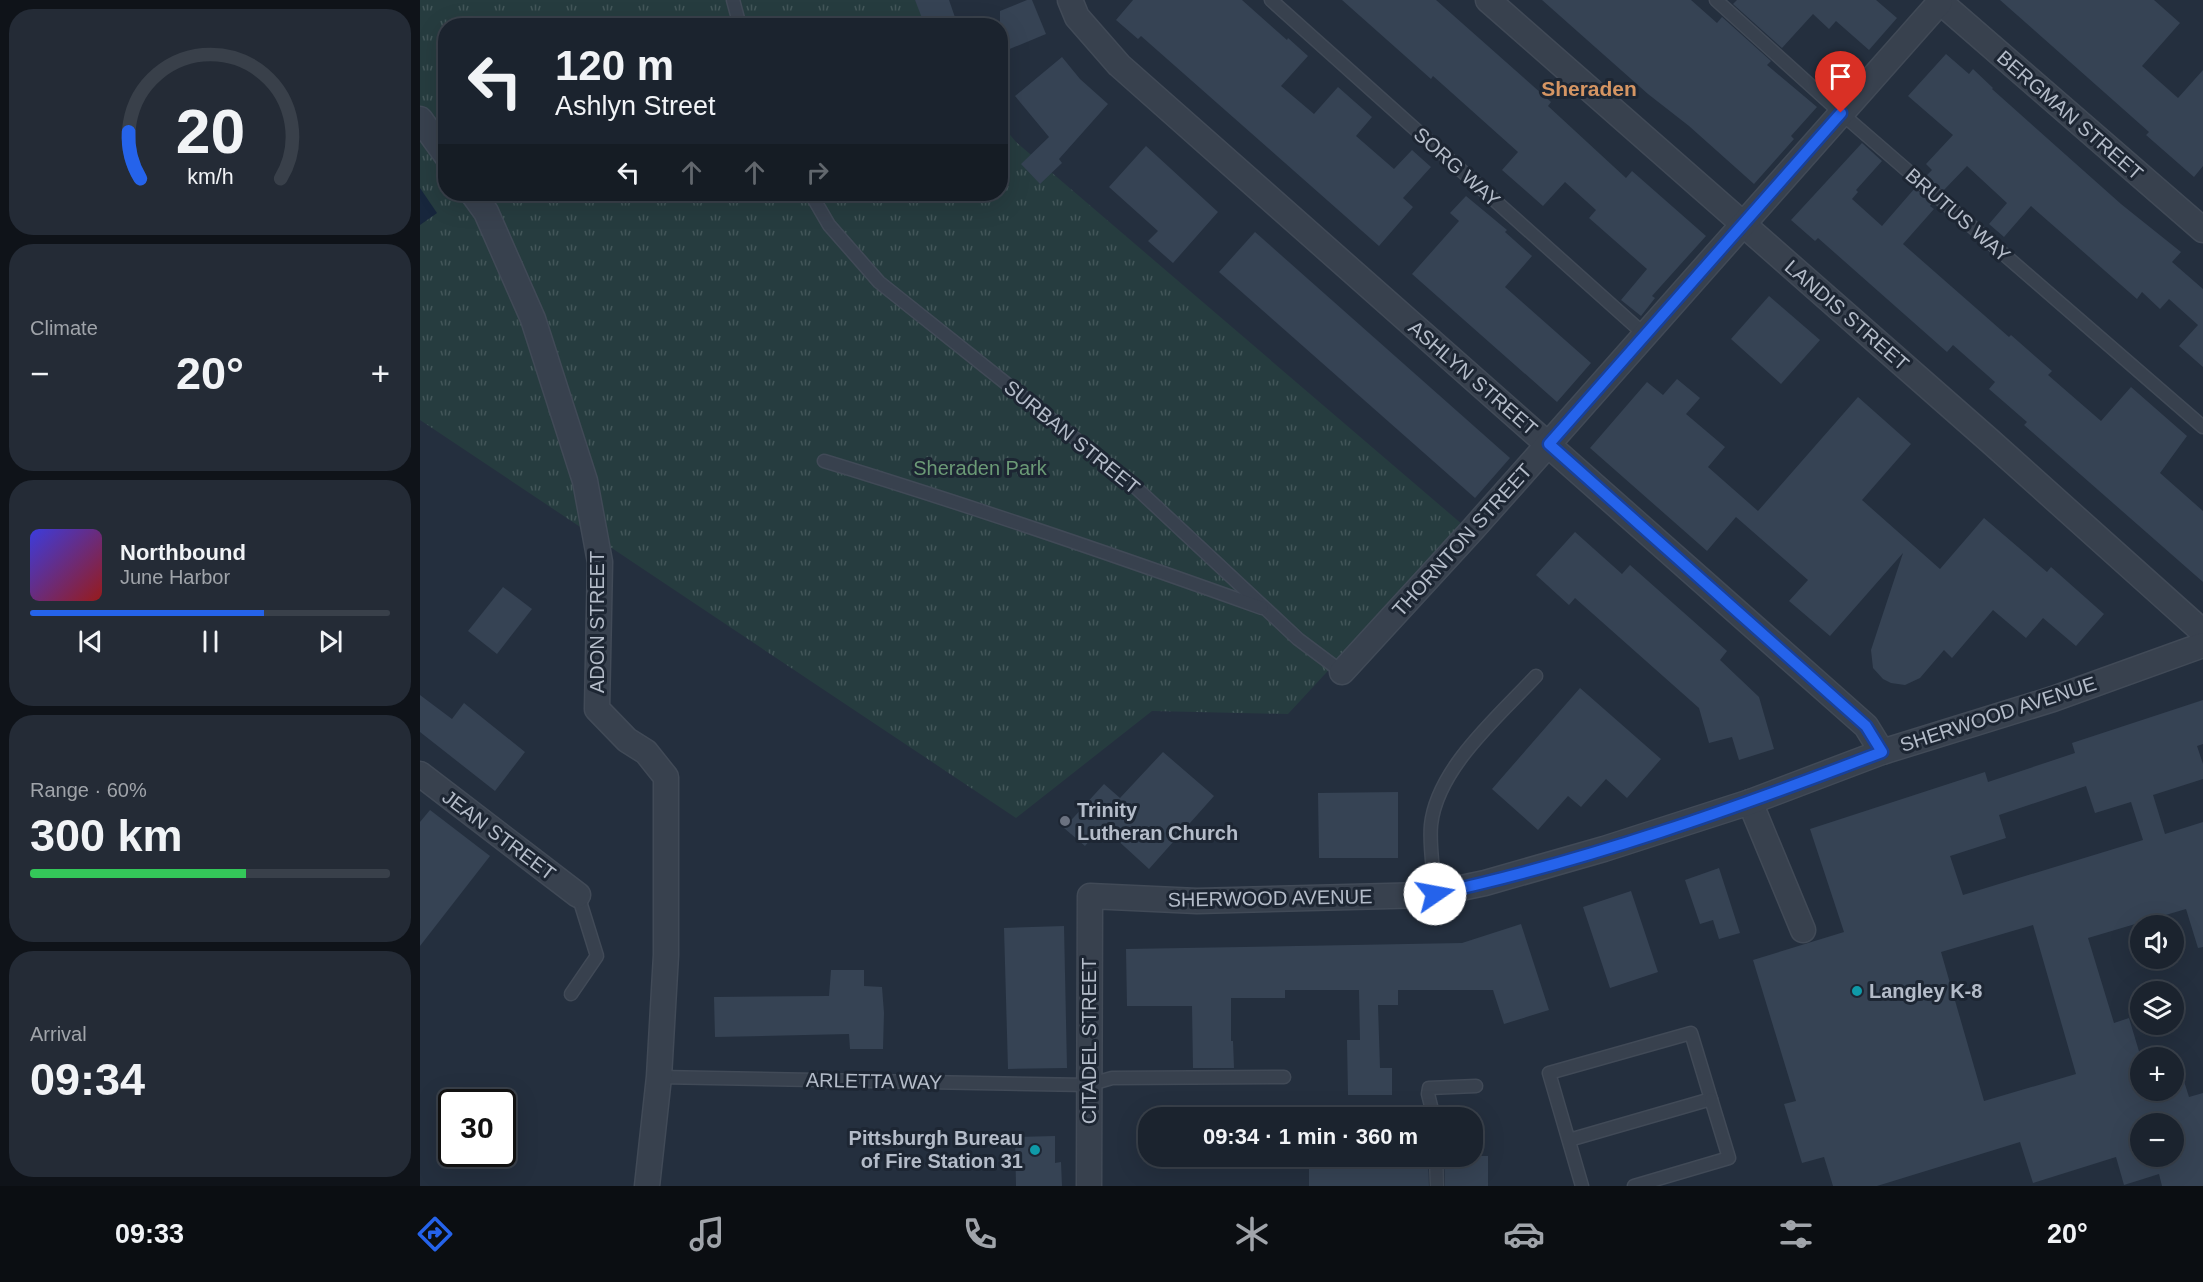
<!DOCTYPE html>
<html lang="en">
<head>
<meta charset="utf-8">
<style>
	:root { --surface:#1b232e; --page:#242b36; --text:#f1f3f6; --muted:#a0a4aa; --line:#39404a; --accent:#2563eb }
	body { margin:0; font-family:Helvetica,sans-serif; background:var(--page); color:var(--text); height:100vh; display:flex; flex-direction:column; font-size:22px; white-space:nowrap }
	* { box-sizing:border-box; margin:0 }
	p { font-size:20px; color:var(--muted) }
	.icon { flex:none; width:33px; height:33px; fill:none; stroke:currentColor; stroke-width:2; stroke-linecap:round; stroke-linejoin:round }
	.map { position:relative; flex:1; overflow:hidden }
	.panel { display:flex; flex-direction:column; gap:9px; padding:9px; background:#0f1319; width:420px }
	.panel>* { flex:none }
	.guide { position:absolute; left:18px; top:18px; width:570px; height:183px; border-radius:24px; box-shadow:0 6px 24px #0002,0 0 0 2px var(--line); background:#1b232e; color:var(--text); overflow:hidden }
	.buttons { position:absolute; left:1710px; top:915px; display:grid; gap:12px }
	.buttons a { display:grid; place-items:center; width:54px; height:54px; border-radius:50%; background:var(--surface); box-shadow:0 6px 24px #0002,0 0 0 2px var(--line); font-size:30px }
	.speed { position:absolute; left:18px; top:1089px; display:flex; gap:12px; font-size:30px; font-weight:700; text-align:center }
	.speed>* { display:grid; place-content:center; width:78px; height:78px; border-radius:50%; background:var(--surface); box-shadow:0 6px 24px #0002,0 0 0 2px var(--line); line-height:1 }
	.speed .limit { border:3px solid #111; border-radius:9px; background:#fff; color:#111 }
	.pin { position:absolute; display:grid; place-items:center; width:51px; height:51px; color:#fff; margin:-62px -26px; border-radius:50% 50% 50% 0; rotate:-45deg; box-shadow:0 0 6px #0007 }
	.pin .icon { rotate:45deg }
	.me { position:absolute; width:66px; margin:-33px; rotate:78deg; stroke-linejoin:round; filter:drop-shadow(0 0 4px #0008) }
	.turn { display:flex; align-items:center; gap:21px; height:126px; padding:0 18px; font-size:27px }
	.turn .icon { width:78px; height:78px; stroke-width:2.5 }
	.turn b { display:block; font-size:42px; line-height:51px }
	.lanes { display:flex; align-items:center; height:57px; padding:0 18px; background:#0003; justify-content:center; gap:30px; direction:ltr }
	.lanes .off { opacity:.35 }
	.big { font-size:45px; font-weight:800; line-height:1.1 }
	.panel .widget { flex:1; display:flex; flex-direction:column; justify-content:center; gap:9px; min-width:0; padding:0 21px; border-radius:24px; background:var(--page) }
	.panel .dial { align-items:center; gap:0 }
	.dial svg { height:156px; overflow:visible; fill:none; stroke:var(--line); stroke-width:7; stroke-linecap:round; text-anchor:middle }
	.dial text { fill:var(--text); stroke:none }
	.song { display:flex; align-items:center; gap:18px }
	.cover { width:72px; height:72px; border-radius:9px; background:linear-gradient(135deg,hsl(240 70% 55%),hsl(0 70% 35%)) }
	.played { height:6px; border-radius:3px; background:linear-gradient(90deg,var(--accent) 65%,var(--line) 65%) }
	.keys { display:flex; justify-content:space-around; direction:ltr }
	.heat { display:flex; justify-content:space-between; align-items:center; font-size:33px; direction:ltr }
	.charge { height:9px; border-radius:4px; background:linear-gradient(90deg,#34c759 60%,var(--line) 0) }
	.trip { position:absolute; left:718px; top:1107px; width:345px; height:60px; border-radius:24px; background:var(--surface); box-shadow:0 6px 24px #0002,0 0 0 2px var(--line); font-weight:800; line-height:60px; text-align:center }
	.tabs { display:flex; height:96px; justify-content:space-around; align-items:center; background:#0b0e12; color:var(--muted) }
	.tabs .icon { width:42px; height:42px }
	.tabs .current { color:var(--accent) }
	.tabs b { font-size:27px; color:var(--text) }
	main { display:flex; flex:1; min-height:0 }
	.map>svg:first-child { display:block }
	.park { fill:url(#park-tufts) }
	.water { fill:#17263c }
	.building { fill:#364354; fill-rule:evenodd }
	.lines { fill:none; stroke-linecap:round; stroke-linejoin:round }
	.service-casing { stroke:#414a57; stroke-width:15 }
	.minor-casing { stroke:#414a57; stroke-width:27 }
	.service { stroke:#38414e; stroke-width:12 }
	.minor { stroke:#38414e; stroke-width:24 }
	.route-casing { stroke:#184099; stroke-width:15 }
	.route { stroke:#2563eb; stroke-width:10 }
	.worship-dot { fill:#6b7280; stroke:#1d2633; stroke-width:2 }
	.culture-dot { fill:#0f9aa8; stroke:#1d2633; stroke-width:2 }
	.labels { text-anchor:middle; stroke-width:6; stroke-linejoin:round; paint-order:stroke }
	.street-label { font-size:20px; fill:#b4bcc9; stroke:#1d2633 }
	.park-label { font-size:20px; fill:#6b9a76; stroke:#1d2633 }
	.poi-label { font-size:20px; font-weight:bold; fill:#b4bcc9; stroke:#1d2633; text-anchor:start }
	.neighbourhood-label { font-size:21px; font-weight:bold; fill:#d59563; stroke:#1d2633 }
</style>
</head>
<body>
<main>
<section class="panel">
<div class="widget dial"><svg viewBox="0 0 100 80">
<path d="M14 69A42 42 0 1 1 86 69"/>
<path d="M14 69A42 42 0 0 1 8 45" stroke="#2563eb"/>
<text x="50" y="56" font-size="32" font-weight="700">20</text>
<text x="50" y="72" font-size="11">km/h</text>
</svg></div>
<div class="widget"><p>Climate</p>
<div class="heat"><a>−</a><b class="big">20°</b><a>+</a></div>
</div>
<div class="widget">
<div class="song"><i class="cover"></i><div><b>Northbound</b><p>June Harbor</p></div></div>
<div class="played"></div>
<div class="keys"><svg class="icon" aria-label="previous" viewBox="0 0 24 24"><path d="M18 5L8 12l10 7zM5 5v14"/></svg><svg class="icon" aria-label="pause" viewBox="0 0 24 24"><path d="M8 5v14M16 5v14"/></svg><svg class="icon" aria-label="next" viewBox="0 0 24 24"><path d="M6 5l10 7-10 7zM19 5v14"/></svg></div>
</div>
<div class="widget"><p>Range · 60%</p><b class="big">300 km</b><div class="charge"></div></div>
<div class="widget"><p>Arrival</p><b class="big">09:34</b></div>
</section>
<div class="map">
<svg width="1783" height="1186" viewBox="0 0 1783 1186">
	<defs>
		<pattern id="park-tufts" width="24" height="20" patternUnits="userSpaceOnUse" patternTransform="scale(1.5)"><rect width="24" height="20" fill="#263c3f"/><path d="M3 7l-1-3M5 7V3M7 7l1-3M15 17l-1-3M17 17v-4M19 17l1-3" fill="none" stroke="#435659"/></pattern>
	</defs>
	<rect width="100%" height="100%" fill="#242f3e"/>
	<path class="park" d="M0 0H495L508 25 26 26V194H580L581 124 596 142 1043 525 868 714 732 711 596 818 0 420Z"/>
	<path class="water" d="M0 188 17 213 0 225Z"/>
	<g class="building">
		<path d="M495 0H529L538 26H505Z"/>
		<path d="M607 0H612L626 34 580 53V11Z"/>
		<path d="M713 0H822L867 40 868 38 888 56 861 86 894 114 918 87 952 117 936 136 974 169 992 150 1011 167 983 198 993 207 959 246 721 36 718 39 696 20Z"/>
		<path d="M922 0H1016L1131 102 1128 106 1206 178 1212 171 1286 236 1232 296 1235 298 1221 316 1201 300 1227 269 1169 218 1176 210 1145 182 1123 206 1082 170 1098 152 1013 76 1011 79Z"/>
		<path d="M1122 0H1271L1297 23 1302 17 1351 61 1347 65 1397 107 1371 136 1374 139 1334 184 1269 126 1228 94Z"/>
		<path d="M1317 0H1456L1477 18 1449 50 1416 21 1409 29 1393 14 1362 48 1313 4Z"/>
		<path d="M1580 0H1734L1760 23 1722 66 1758 98 1783 70V166L1774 177 1726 135 1729 132Z"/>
		<path d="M1526 54 1549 74 1553 69 1573 88 1572 89 1701 204 1761 252 1752 262 1783 289V367L1759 346 1778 325 1749 299 1740 309 1722 292 1717 299 1611 206 1584 237 1569 224 1587 203 1547 166 1523 191 1506 176 1512 170 1506 164 1533 135 1488 96Z"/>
		<path d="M642 57 660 79 688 104 639 159 642 163 620 184 601 164 629 137 595 96Z"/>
		<path d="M1442 143 1462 161 1436 190 1438 192 1432 199 1462 226 1495 188 1512 203 1510 206 1514 209 1483 244 1589 337 1591 335 1632 371 1628 375 1681 421 1711 387 1767 436 1740 473 1783 511V582L1604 425 1607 422 1569 389 1575 382 1533 345 1527 352 1398 238 1395 241 1371 220Z"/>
		<path d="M726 146 798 212 753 263 728 241 738 231 689 187Z"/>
		<path d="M1046 196 1087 230 1085 232 1112 256 1085 287 1171 363 1137 402 992 274 1039 221 1030 213Z"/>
		<path d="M835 232 1090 458 1055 498 799 272Z"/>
		<path d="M1349 296 1400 340 1361 384 1311 339Z"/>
		<path d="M1257 379 1280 398 1266 414 1305 447 1288 467 1338 511 1438 397 1491 444 1442 500 1520 569 1564 518 1627 572 1631 567 1684 614 1656 646 1623 618 1606 638 1573 610 1532 658 1524 650 1500 678 1485 685 1471 683 1463 679 1453 668 1451 650 1483 553 1410 636 1369 601 1388 580 1316 517 1287 551 1170 448 1227 382 1243 395Z"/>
		<path d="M1155 532 1202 574 1210 565 1307 651 1300 660 1339 697 1354 749 1319 760 1312 737 1289 743 1279 708 1155 598 1149 605 1116 575Z"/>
		<path d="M83 587 112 609 77 654 48 631Z"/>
		<path d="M1160 688 1241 759 1207 798 1186 779 1161 807 1148 796 1118 830 1072 789Z"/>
		<path d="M0 695 32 719 44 703 105 752 75 791 0 732Z"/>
		<path d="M1783 700V744L1777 746 1783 764V779L1733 795 1745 834 1783 822V947L1778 948 1766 909 1668 938 1694 1023 1709 1018 1721 1058 1720 1090H1754V1081L1763 1078 1769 1097 1783 1093V1186H1742L1739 1174 1704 1185 1696 1157 1613 1183 1600 1142 1457 1186H1413L1404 1157 1382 1163 1364 1104 1376 1101 1333 960 1424 932 1390 829 1565 772 1568 782 1655 753 1652 743ZM1666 786 1675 813 1711 802 1723 840 1543 895 1530 856 1586 838 1579 815ZM1613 925 1656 1074 1564 1101 1521 952ZM1720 1124H1754V1156H1720Z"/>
		<path d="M743 752 794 796 729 869 682 826 665 846 644 828 684 784 700 798Z"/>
		<path d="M978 792V858H899L898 793Z"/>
		<path d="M10 810 70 856 0 946V822Z"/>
		<path d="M1299 868 1320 933 1299 939 1293 920 1280 924 1265 880Z"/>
		<path d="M1211 891 1238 972 1190 988 1163 907Z"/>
		<path d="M1101 924 1129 1010 1084 1024 1073 990H978V1005H958L960 1068H972V1095H928L927 1040H940L939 990H865V998H811V1041H813L814 1068H773L772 1006H707L706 949 1042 943Z"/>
		<path d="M644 926 647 1068 588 1069 584 928Z"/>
		<path d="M411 970H444V986L462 987 464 1013 463 1049H430L429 1034 295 1037 294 997 409 996Z"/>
		<path d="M635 1136V1163L641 1162 642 1186H596L595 1137Z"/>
		<path d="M889 1156H1008L1009 1186H889Z"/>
		<path d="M1024 1156H1068V1186H1025Z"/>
	</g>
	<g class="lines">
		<defs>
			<g id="service">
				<path d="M313 0 320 26"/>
				<path d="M851 0 1224 334"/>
				<path d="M1296 0 1421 113 1783 427"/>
				<path d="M391 194 409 225 459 282 711 483 878 639 922 672"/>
				<path d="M404 461C552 506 697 556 842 608"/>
				<path d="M1015 894C1014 872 1009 847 1011 825 1017 768 1079 716 1116 676"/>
				<path d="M151 994 177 956 158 895"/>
				<path d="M239 1077 668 1085 692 1078 864 1077"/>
				<path d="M1014 1118 1008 1094 1009 1088 1056 1086"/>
				<path d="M1149 1140 1291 1099 1271 1033 1129 1073 1162 1186"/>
				<path d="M1016 1156 1017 1186"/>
				<path d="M1214 1186 1309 1158 1291 1099"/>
			</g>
			<g id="minor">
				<path d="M650 0 657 17 699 65 1446 726 1462 752"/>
				<path d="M1068 0 1570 441 1783 632"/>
				<path d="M1518 0 1783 230"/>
				<path d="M0 119 26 155"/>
				<path d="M53 194 66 212 113 319 165 481 180 562 177 709 207 740 226 752 246 777V955L239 1077 227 1186"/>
				<path d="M922 672 1054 528 1520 2"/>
				<path d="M0 774 158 895"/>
				<path d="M1330 802 1383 930"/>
				<path d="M669 1186 670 896 777 901 1008 895 1065 883 1184 849 1330 802 1462 752 1633 699 1783 645"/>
			</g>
		</defs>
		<use href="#service" class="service-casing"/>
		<use href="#minor" class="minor-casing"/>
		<use href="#service" class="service"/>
		<use href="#minor" class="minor"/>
	</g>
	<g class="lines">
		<defs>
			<path id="route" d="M1015 894C1168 861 1316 808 1462 752L1446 726 1129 444 1421 113"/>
		</defs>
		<use href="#route" class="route-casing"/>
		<use href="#route" class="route"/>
	</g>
	<circle class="worship-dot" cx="645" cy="821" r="6"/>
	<g class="culture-dot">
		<circle cx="1437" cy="991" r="6"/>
		<circle cx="615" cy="1150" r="6"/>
	</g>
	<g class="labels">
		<g class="street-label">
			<text transform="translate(1650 115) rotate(41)" y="7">BERGMAN STREET</text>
			<text transform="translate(1037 167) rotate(42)" y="7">SORG WAY</text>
			<text transform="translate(1538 215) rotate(41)" y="7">BRUTUS WAY</text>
			<text transform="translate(1427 315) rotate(41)" y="7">LANDIS STREET</text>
			<text transform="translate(1053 378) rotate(41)" y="7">ASHLYN STREET</text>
			<text transform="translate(652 437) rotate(39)" y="7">SURBAN STREET</text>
			<text transform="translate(1042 540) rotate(-48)" y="7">THORNTON STREET</text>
			<text transform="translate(177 622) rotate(-90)" y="7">ADON STREET</text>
			<text transform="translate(1578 714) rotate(-18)" y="7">SHERWOOD AVENUE</text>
			<text transform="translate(79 835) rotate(37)" y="7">JEAN STREET</text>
			<text transform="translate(850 898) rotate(-1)" y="7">SHERWOOD AVENUE</text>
			<text transform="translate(669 1041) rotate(-90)" y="7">CITADEL STREET</text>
			<text transform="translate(454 1081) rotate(1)" y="7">ARLETTA WAY</text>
		</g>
		<g class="park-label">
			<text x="560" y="475">Sheraden Park</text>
		</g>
		<g class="poi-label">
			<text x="657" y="817">Trinity<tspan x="657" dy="23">Lutheran Church</tspan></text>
			<text x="1449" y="998">Langley K-8</text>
			<text x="603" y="1145" text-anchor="end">Pittsburgh Bureau<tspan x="603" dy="23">of Fire Station 31</tspan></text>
		</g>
		<g class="neighbourhood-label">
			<text x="1169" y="96">Sheraden</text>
		</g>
	</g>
</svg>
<div class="buttons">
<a><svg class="icon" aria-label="sound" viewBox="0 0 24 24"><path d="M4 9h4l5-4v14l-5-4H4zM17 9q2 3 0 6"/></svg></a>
<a><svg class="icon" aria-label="layers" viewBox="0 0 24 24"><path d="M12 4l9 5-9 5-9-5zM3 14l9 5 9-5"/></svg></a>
<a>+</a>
<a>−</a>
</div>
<div class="speed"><div class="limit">30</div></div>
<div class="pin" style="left:1421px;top:113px;background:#d93025"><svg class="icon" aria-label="arrive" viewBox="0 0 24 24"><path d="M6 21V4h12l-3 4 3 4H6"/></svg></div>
<svg class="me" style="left:1015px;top:894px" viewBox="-20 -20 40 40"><circle r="19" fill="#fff"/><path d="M0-13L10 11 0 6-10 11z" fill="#2563eb"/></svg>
<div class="trip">09:34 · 1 min · 360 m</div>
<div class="guide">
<div class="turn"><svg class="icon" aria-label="left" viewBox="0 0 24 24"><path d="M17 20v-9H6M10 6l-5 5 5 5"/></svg><div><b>120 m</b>Ashlyn Street</div></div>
<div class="lanes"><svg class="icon" aria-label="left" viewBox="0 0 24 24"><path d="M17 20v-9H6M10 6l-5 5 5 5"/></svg><svg class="icon off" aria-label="ahead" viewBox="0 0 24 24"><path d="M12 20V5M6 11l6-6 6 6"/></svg><svg class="icon off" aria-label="ahead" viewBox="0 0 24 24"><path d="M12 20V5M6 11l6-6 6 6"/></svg><svg class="icon off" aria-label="right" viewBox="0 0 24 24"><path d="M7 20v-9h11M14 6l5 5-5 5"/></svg></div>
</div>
</div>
</main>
<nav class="tabs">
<b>09:33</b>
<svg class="icon current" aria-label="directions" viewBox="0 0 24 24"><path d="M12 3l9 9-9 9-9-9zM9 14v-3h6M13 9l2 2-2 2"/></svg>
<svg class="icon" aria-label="music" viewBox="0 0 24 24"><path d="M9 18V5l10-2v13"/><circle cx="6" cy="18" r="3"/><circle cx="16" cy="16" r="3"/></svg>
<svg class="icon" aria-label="phone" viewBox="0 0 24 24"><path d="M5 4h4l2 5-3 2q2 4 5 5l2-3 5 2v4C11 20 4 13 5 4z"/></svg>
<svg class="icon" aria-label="climate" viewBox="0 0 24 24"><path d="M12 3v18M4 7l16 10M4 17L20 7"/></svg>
<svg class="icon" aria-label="car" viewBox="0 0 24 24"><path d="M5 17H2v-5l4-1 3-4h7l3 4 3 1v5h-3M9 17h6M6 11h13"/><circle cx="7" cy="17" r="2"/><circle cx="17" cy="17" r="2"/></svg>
<svg class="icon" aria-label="filters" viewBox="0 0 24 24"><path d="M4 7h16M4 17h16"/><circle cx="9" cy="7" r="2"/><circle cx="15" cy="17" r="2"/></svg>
<b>20°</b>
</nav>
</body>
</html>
